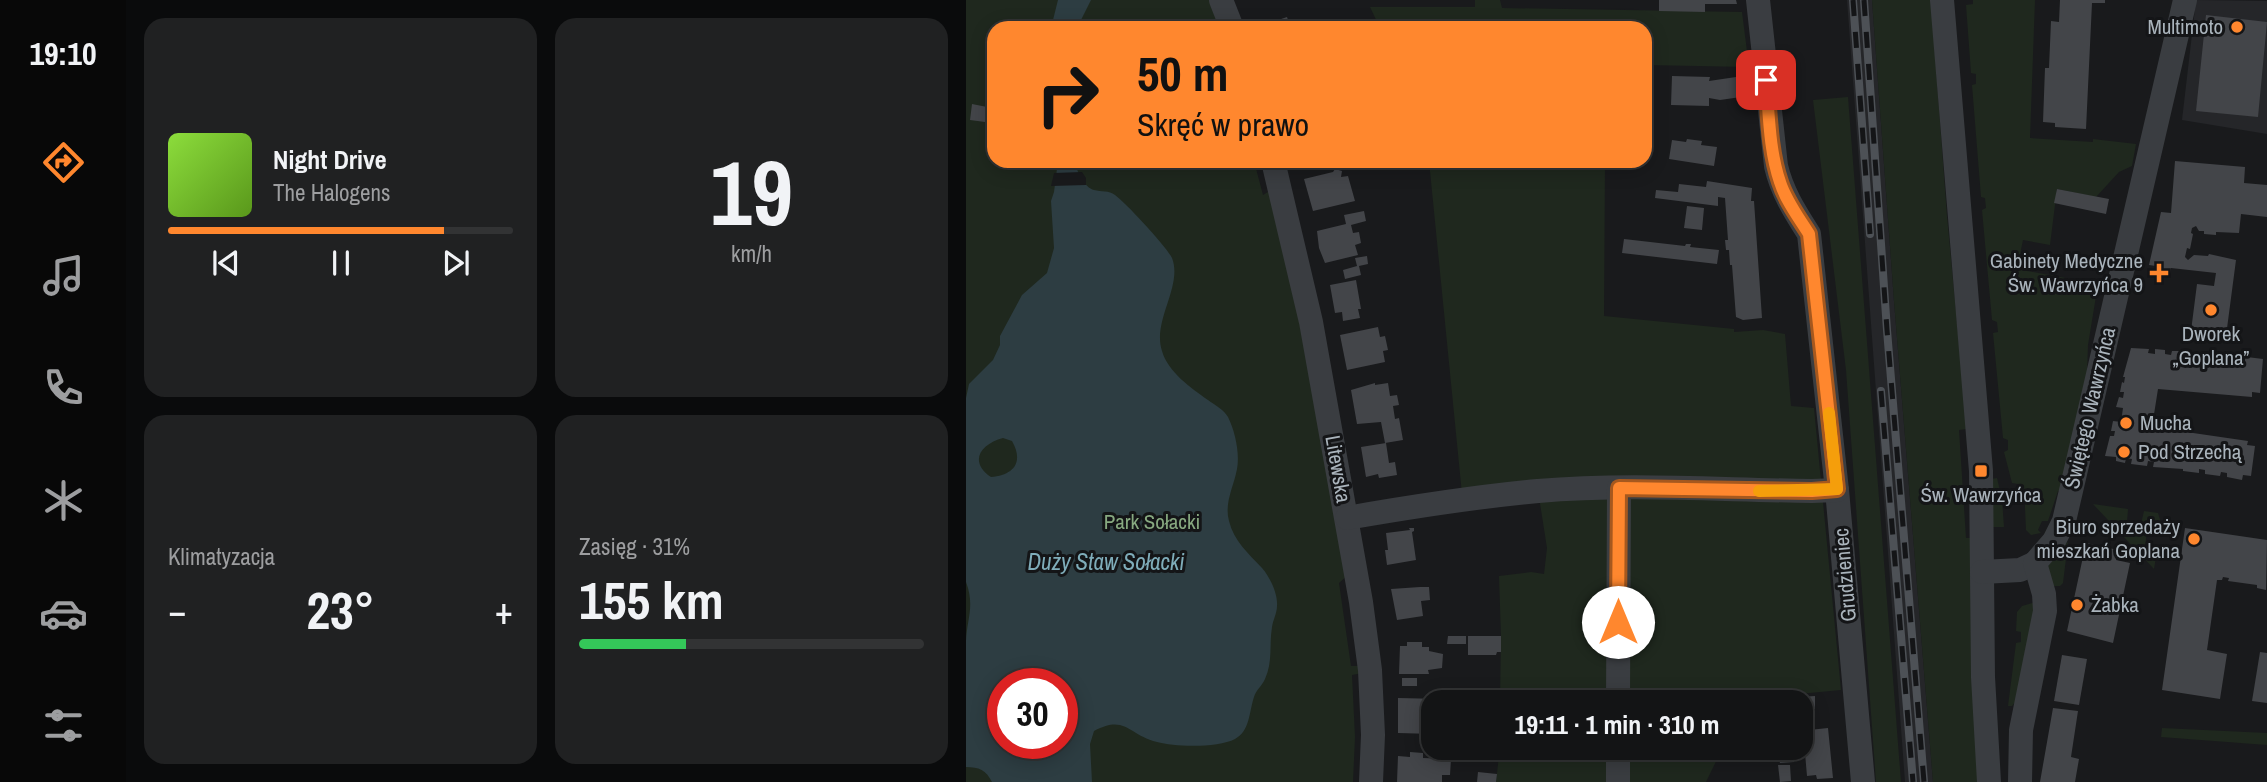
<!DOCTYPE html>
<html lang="pl">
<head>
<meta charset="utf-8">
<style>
	:root { --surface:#131415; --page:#202122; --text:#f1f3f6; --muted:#9d9ea0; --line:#323334; --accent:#ff872e }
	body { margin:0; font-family:"Archivo Narrow",sans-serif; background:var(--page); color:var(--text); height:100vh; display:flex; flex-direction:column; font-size:26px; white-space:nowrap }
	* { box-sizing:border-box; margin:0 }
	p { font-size:23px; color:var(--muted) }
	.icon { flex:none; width:38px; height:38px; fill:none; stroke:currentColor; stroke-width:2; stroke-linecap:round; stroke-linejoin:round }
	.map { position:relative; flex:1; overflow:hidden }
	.sheet { display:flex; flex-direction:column; gap:18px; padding:18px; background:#0a0b0c; width:840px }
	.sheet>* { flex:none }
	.hud { position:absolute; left:21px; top:21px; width:665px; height:147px; border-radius:21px; box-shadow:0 4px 18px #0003,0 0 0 2px var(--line); background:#ff872e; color:#111; overflow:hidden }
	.speed { position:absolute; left:21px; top:668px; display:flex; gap:14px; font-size:35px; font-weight:700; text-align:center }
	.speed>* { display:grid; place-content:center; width:91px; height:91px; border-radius:50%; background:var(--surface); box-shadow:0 4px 18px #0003,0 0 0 2px var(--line); line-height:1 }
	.speed .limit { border:10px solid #d22; background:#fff; color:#111 }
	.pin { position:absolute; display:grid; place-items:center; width:60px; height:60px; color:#fff; margin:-30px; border-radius:14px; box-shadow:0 4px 10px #0006 }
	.me { position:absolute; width:77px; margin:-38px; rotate:0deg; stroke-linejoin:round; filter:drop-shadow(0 0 5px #0008) }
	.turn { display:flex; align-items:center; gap:24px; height:147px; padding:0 35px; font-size:32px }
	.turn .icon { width:91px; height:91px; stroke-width:2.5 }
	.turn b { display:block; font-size:49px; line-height:60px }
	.big { font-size:52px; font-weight:700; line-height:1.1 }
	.sheet .widget { flex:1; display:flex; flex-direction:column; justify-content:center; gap:10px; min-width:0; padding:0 24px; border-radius:21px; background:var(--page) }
	.sheet .dial { align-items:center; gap:0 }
	.dial b { font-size:91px; line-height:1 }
	.song { display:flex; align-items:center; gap:21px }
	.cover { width:84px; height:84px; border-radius:10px; background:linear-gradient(135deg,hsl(90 70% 55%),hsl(90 70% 35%)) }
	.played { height:7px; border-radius:4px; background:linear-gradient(90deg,var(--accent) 80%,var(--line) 80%) }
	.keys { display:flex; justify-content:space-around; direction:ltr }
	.heat { display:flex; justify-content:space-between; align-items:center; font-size:38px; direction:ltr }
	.charge { height:10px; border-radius:5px; background:linear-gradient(90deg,#34c759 31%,var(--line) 0) }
	.sheet .tiles { flex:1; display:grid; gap:18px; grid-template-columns:repeat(2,1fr) }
	.trip { position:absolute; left:455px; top:690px; width:392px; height:70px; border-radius:21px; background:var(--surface); box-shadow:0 4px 18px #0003,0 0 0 2px var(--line); font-weight:700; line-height:70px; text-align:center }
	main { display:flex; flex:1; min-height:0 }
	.menu { display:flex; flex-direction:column; width:126px; justify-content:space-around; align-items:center; background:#080808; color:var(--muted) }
	.menu .icon { width:49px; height:49px }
	.menu .current { color:var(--accent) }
	.menu b { font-size:32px; color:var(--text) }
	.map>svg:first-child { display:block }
	.built { fill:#252629 }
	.green { fill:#1f281e; fill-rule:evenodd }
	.water { fill:#2d3d42; fill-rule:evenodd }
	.pier { fill:#191a1c }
	.building { fill:#434549 }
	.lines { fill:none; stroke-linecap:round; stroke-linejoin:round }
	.minor { stroke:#3a3d41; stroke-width:24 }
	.rail-casing { stroke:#4d5156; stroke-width:8 }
	.rail { stroke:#141517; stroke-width:5; stroke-dasharray:16; stroke-linecap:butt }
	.route-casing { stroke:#a6581e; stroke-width:18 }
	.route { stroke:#ff872e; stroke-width:12 }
	.slow { stroke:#f59e0b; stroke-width:12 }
	.poi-dot { fill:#ff872e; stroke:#141517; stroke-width:2.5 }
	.labels { text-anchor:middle; stroke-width:6; stroke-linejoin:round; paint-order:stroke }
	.poi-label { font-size:21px; fill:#aab4bc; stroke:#141517; text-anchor:end }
	.street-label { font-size:21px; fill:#aab4bc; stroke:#141517 }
	.park-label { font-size:21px; fill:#87a980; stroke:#141517 }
	.water-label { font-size:23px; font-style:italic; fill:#7fadba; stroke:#141517 }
</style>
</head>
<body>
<main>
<nav class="menu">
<b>19:10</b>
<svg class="icon current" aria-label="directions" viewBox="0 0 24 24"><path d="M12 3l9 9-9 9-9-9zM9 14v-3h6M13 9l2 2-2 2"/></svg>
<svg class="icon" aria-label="music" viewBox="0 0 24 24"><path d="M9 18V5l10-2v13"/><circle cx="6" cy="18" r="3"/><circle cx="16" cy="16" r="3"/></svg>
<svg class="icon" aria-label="phone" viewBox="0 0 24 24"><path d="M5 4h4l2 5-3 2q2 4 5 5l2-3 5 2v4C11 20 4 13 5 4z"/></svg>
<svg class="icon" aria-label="climate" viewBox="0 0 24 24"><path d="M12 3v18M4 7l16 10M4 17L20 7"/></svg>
<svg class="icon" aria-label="car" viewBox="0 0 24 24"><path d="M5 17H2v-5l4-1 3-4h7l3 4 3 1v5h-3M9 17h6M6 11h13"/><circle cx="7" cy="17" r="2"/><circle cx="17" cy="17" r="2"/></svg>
<svg class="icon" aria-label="filters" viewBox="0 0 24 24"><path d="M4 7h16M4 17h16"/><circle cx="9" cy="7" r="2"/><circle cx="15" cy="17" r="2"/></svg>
</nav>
<section class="sheet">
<div class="tiles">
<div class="widget">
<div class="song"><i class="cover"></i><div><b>Night Drive</b><p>The Halogens</p></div></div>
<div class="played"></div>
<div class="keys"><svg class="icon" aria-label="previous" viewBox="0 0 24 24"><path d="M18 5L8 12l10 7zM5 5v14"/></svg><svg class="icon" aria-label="pause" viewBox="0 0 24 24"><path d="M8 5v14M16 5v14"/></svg><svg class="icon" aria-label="next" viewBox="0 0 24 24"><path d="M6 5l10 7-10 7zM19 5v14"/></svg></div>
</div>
<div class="widget dial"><b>19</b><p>km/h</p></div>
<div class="widget"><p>Klimatyzacja</p>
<div class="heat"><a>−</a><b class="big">23°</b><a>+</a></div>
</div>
<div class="widget"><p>Zasięg · 31%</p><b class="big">155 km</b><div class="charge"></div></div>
</div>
</section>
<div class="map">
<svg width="1301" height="782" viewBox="0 0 1301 782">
	<rect width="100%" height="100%" fill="#191a1c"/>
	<g class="built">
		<path d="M881 0H906L928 301 967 782H939Z"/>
		<path d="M1230 0 1301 1V134L1216 120Z"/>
	</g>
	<g class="green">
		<path d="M0 0H247L259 28H28V161H288L297 195 307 189 383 574 373 583 385 666H396L397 673 386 675 389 737 387 782H0ZM37 684H96V744H37Z"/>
		<path d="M509 0H534L536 8 776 12 783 67 679 65V28H414L404 7H509Z"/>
		<path d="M906 0H965L981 216 1001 429 993 430 1000 538H1006L1012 782H967L928 301Z"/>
		<path d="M1007 0H1069L1064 138 1127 142V139L1170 144 1166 166 1153 172 1130 197 1091 189 1084 245 1057 240 1051 269 1132 284 1122 345 1121 374 1097 492 1092 491 1082 521H1076L1072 530 1075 533 1065 535 1060 530 1058 485 1046 483 1038 452 1042 450V440L1037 438 1027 333 1032 332 1031 322 1026 320 1016 210 1020 208 1019 198 1015 197 1006 85 1010 84V74L1005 73 1000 5 1007 4Z"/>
		<path d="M882 97 935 782H910L880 370 847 100Z"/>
		<path d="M463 161H639L638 316 768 329V332L797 330 819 334 825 406 848 408 875 690 801 697V702H534L535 636 533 576 565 572 578 574 581 548 573 497 496 494Z"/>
		<path d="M1031 478 1036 499 1038 527H1027L1026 479Z"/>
		<path d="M1127 504 1162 509 1161 522 1175 524 1178 511 1192 513 1195 523 1182 522 1179 548 1191 551 1188 569Z"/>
		<path d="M1102 542 1097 583 1094 586H1086L1082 566 1098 545Z"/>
		<path d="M1070 602 1053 698 1046 706H1042L1050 643 1055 642V632L1050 631 1051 612 1056 606Z"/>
		<path d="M1196 728 1301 733V745L1195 737Z"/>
		<path d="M534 747H757L740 782H530Z"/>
	</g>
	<g class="water">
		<path d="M92 0H125L111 28H85Z"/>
		<path d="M92 161H109C110 171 119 188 128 190 135 192 143 190 149 195 159 202 201 247 206 258 217 286 186 321 196 351 202 372 225 388 242 400 249 405 258 410 262 417 269 431 274 453 271 469 268 486 258 503 263 521 268 541 282 553 296 568 304 577 312 594 311 606 311 613 307 620 306 627 303 645 307 662 299 679 296 686 290 690 288 697 283 712 284 731 269 739 252 748 209 747 191 742 162 735 160 714 128 731L124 744 126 782H26C20 770 13 767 0 767 0 725 0 683 0 641 1 618 9 606 0 582V398L3 384 27 360 34 345V336L56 295 81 273 88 248 85 201 88 192ZM37 438 46 441C58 462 48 475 25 477 2 461 15 444 37 438ZM37 684H96V744H37Z"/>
	</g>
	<path class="pier" d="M116 172 120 178V185L85 186 88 173Z"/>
	<g class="building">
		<path d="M693 0H770L771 4H739V12L693 11Z"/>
		<path d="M1094 0H1139V3H1126L1120 129 1089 127V123L1077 122 1079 68H1083L1085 21 1093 22Z"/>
		<path d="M1240 15 1301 22 1292 117 1230 111Z"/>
		<path d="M321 17 324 26 334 23 336 28H289Z"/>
		<path d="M706 76 744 77 743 81 770 77 771 84 781 83 782 96 754 100 743 98V106L705 105Z"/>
		<path d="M6 104 21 107 19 122 4 120Z"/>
		<path d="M721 139 736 141 735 145 751 147 748 166 703 159 706 140 720 142Z"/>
		<path d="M1209 161 1279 167 1278 183 1301 185V217L1275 214 1273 233 1250 232V235L1238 234V231H1233L1230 226 1226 228 1225 233 1227 234 1224 249 1221 248 1219 257 1222 260 1228 255 1242 256 1243 254 1270 260 1260 336 1225 331 1231 284 1248 286 1250 273 1205 268 1204 274 1189 273 1190 266 1183 265 1195 212 1205 213Z"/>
		<path d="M369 169 376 171 375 177 382 176 389 201 347 211 338 179 367 172Z"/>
		<path d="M741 181 786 188 785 201H788L796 318 777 320 770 317 766 265H764L763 250H760L759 240H762L759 198 752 197V206L689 198 690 190 712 192 713 184 740 187Z"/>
		<path d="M1091 189 1143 199 1140 214 1088 203Z"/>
		<path d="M721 206 738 208 736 230 718 228Z"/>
		<path d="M398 211 400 221 385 225 387 233 393 232 395 243 389 245 392 255 359 263 353 248 351 231 380 224 378 215Z"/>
		<path d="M658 239 719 246 720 244H725L724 247 753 250 751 264 656 253Z"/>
		<path d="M401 256 402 264 393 266 395 275 379 279 377 270 391 266 389 258Z"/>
		<path d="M390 280 395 309H392L394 318 377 321 376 312 369 313 364 285Z"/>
		<path d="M412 327 414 337 419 336 422 350 417 351 419 362 381 370 374 335Z"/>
		<path d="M1165 348 1183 349 1182 353 1189 354V349L1199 350V354L1205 355 1206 351H1216V359L1229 360V353L1245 354V358L1251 359V354L1267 356V360L1273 361V356L1297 359 1294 393 1286 392V397L1192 389 1186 427 1282 441 1281 445 1289 446 1285 476 1277 475 1276 480 1261 477V473L1255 472 1254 476 1239 474V470L1233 469V473L1217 471V469L1187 467 1188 462 1182 461 1181 466 1165 464 1166 459 1160 458 1159 463 1150 461V457L1139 456 1144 436H1148L1149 431H1145L1147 421 1155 422 1157 408 1150 407 1153 397 1157 398 1158 392H1154L1156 382 1158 383 1159 377H1157Z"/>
		<path d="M409 383V385L422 383 424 396 431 395 433 405 427 406 429 419 433 418 437 440 419 443 415 422 391 424 385 390Z"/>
		<path d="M420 443 423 463 429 462 431 475 413 478 412 474 400 477 395 447Z"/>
		<path d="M443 528H448V531L446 532 450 560 421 565 419 550H422L420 533 444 530Z"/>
		<path d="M1219 528 1301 540 1300 590 1291 588V585L1262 581 1263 578 1257 577 1256 580H1251L1241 650 1261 654 1254 699 1196 690Z"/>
		<path d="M1120 543 1152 550 1150 560 1164 563 1147 643 1101 631Z"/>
		<path d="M454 587H463L464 600 455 601 457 616 431 620 425 589Z"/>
		<path d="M482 636H500V644H481Z"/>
		<path d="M502 636H535V652H531L530 655H502Z"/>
		<path d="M441 642H456V647H463V651L477 654 476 668 462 670 463 674H433L434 646H441Z"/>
		<path d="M1294 652 1301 653V703L1286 701Z"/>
		<path d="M1096 655 1121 659 1113 705 1088 701Z"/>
		<rect x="436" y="678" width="15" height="8"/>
		<path d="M849 696V709H835L834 697Z"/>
		<path d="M432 698 476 699V702H467V710H465L467 712V721L465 722H467V734L432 733Z"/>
		<path d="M1087 708 1112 711 1105 757 1113 759 1109 782H1074Z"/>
		<path d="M842 721 843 730 862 728 867 778 851 779 850 775 841 776 839 753 827 754 828 762 814 763 813 760H807L806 751 812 750V747H835V722Z"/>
		<path d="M444 752 457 753V758L485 759 484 775H476V782H431L432 756 444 757Z"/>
		<path d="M812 765H824L825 781 814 782Z"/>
		<path d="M512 772 531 774 530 782H511Z"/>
	</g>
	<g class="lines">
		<g class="minor">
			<path d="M255 0 266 28"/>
			<path d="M792 0 810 166C816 192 829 212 843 234L871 490 897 782"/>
			<path d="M976 0 1015 471 1017 677 1023 782"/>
			<path d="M307 161 345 322 395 602 404 670 407 735 405 782"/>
			<path d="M381 518C444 507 508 497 572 491 662 483 755 490 846 491L871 490"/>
			<path d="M1016 572 1054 570 1069 563"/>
			<path d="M652 702 653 488"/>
			<path d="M652 782V747"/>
			<path d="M1054 782 1055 730 1079 611 1078 594 1069 563 1088 541 1098 521 1219 0"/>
		</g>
		<defs>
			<g id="rail">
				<path d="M887 0 904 234"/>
				<path d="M898 0 921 330 958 782"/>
				<path d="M915 391 947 782"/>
			</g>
		</defs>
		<use href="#rail" class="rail-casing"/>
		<use href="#rail" class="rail"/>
	</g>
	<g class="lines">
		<defs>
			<path id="route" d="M652 622 653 488 846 491 871 489 843 234C833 218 820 201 814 182 803 150 803 113 800 80"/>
		</defs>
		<use href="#route" class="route-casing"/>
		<use href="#route" class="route"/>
		<path class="slow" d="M793 491 871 489 863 413"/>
	</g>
	<g class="poi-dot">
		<circle cx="1271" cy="27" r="7"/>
		<path d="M1189.5 262.5h7v7h7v7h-7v7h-7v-7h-7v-7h7z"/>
		<circle cx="1245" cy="310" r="7"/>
		<circle cx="1160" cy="423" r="7"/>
		<circle cx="1158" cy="452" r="7"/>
		<rect x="1008" y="464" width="14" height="14" rx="3.5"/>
		<circle cx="1228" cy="539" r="7"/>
		<circle cx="1111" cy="605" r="7"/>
	</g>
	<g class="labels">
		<g class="poi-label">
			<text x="1257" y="34">Multimoto</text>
			<text x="1177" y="268">Gabinety Medyczne<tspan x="1177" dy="24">Św. Wawrzyńca 9</tspan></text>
			<text x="1245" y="341" text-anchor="middle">Dworek<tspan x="1245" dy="24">„Goplana”</tspan></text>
			<text x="1174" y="430" text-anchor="start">Mucha</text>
			<text x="1172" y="459" text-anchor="start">Pod Strzechą</text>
			<text x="1015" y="502" text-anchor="middle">Św. Wawrzyńca</text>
			<text x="1214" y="534">Biuro sprzedaży<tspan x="1214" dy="24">mieszkań Goplana</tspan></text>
			<text x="1125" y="612" text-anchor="start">Żabka</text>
		</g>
		<g class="street-label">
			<text transform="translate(1124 408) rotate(-77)" y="7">Świętego Wawrzyńca</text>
			<text transform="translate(372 469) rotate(80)" y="7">Litewska</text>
			<text transform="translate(879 575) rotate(-95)" y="7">Grudzieniec</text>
		</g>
		<g class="park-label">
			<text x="186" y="529">Park Sołacki</text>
		</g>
		<g class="water-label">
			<text x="140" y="570">Duży Staw Sołacki</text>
		</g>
	</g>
</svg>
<div class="speed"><div class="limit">30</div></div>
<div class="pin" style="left:800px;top:80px;background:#d93025"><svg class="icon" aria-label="arrive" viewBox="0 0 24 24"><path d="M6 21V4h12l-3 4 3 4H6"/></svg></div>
<svg class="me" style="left:652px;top:622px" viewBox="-20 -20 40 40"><circle r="19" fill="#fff"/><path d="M0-13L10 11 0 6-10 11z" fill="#ff872e"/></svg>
<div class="trip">19:11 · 1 min · 310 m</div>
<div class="hud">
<div class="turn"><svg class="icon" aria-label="right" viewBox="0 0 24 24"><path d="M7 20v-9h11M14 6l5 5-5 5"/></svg><div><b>50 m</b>Skręć w prawo</div></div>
</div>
</div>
</main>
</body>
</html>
